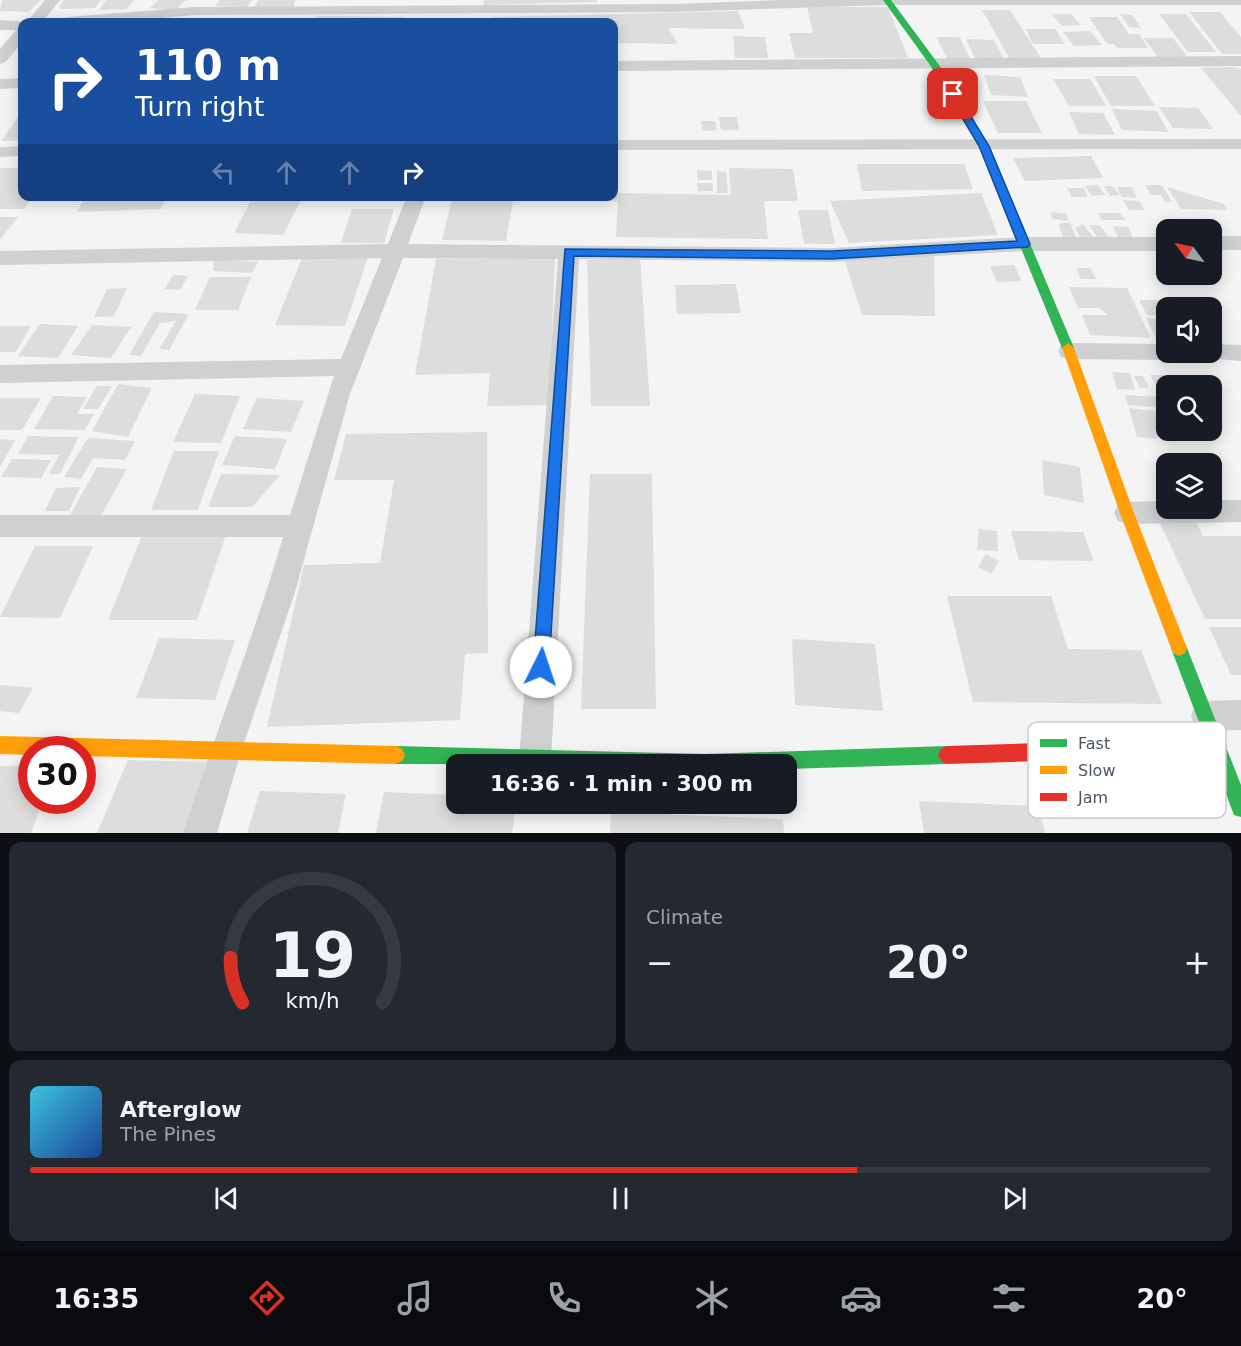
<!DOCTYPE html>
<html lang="en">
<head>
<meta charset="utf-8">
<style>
	:root { --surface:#171b24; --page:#242831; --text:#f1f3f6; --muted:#9ea1a6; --line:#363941; --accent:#d93025 }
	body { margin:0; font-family:"DejaVu Sans",sans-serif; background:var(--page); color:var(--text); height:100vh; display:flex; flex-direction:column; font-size:22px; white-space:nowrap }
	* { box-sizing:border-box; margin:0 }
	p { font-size:20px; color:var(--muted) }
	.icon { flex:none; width:33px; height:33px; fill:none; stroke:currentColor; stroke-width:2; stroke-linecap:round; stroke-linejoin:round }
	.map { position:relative; height:833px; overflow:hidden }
	.side { display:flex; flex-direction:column; gap:9px; padding:9px; background:#0d0f14; flex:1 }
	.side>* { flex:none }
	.top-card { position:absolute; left:18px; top:18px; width:600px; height:183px; border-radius:12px; box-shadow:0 3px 15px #0003; background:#1a4fa0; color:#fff; overflow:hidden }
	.needle { width:39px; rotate:303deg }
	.tools { position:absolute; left:1156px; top:219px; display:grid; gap:12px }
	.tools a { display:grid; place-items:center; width:66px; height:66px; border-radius:12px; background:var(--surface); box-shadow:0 3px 15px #0003; font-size:30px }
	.speed { position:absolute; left:18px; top:736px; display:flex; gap:12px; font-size:30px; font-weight:700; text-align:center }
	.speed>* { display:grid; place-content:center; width:78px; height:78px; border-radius:50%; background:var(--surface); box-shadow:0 3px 15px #0003; line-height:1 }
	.speed .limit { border:9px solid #d22; background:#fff; color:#111 }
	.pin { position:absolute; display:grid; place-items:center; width:51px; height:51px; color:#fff; margin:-26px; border-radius:12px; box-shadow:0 3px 9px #0006 }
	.me { position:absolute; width:66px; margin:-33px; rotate:4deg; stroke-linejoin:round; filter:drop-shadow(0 0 4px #0008) }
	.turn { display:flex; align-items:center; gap:21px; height:126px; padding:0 18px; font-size:27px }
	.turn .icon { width:78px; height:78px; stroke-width:2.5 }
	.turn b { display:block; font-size:42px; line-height:51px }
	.lanes { display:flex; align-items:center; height:57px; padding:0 18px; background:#0003; justify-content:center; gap:30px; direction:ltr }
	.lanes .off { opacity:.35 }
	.big { font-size:45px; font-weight:600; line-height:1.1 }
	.side .tile { flex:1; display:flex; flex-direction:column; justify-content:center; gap:9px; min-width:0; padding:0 21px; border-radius:12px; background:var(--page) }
	.side .dial { align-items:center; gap:0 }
	.dial svg { height:156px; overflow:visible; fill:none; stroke:var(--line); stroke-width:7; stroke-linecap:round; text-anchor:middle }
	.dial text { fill:var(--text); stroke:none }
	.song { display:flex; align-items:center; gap:18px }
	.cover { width:72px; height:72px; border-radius:9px; background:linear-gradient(135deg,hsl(190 70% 55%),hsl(220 70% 35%)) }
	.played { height:6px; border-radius:3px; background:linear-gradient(90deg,var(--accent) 70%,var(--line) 70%) }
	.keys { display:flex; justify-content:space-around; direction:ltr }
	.heat { display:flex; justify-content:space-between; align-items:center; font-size:33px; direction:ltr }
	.side .tiles { flex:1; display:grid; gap:9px; grid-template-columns:1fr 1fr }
	.tile:last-child { grid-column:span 2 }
	.trip { position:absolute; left:446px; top:754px; width:351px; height:60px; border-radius:12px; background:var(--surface); box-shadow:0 3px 15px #0003; font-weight:600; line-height:60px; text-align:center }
	.menu { display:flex; height:96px; justify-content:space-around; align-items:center; background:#090b0e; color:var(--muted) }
	.menu .icon { width:42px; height:42px }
	.menu .on { color:var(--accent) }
	.menu b { font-size:27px; color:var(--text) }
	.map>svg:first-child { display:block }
	.building { fill:#ddddde }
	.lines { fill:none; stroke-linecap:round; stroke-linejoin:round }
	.street { fill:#ced0d2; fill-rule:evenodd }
	.fast { fill:#30b455; fill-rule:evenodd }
	.slow { fill:#ff9f0a; fill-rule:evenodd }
	.jam { fill:#e5322d; fill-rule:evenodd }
	.route { fill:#1a73e8; stroke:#114b97; stroke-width:1.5 }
	.key { fill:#fff; stroke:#c9ccd0; stroke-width:1.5 }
	.key-label { font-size:16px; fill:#4a5661 }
</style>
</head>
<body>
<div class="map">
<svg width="1241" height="833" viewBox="0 0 1241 833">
	<rect width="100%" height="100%" fill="#f4f4f4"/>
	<g class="building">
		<path d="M2 0H41L29 12 0 11Z"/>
		<path d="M64 0H101L95 8 60 9 59 7Z"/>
		<path d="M106 0H134L127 9 99 10Z"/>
		<path d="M158 0H189L183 2 176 10 150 8Z"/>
		<path d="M220 0H252L247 7 215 6Z"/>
		<path d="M258 0H295L293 9 254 8Z"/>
		<path d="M484 0H597V2L483 5Z"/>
		<path d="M807 7H888L908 58H795L789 33H813Z"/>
		<path d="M982 10H1010L1042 60 1011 61Z"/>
		<path d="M738 11 745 29 668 28 678 44 614 43V22H491L493 17Z"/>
		<path d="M1189 12H1220L1241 37V54H1222Z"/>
		<path d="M1052 14H1071L1081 25 1062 26Z"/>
		<path d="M1120 14 1132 15 1141 28 1129 27Z"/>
		<path d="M1159 14H1186L1216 52H1188Z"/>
		<path d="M317 16 405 17 408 22H315Z"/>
		<path d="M1089 17H1117L1129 34H1139L1148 48H1117L1114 44H1107Z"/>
		<path d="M218 19 216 22H167L169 20Z"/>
		<path d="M1026 29H1056L1064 44H1033Z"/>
		<path d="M1090 31 1102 45 1074 46 1063 32Z"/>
		<path d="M733 36 765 37 768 58H735Z"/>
		<path d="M936 37H959L972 62H949Z"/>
		<path d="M1144 38H1173L1189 59H1159Z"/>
		<path d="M966 39 994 40 1005 61H976Z"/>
		<path d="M1233 67 1241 69V116L1201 68Z"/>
		<path d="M984 75 1020 77 1028 97 991 95Z"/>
		<path d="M1094 76H1136L1155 106H1111Z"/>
		<path d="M1053 79H1090L1106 106H1069Z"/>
		<path d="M983 101H1026L1042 133H998Z"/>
		<path d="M1159 107 1198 108 1213 129 1173 128Z"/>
		<path d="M1112 109 1157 111 1168 132 1122 130Z"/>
		<path d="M22 111V140L1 141Z"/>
		<path d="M1069 112 1103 113 1115 135 1079 134Z"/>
		<path d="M719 117H737L739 130H721Z"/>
		<path d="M701 121H715L717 130 703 131Z"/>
		<path d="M1091 156 1103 178 1025 181 1013 158Z"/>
		<path d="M857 164H964L973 189 862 191Z"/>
		<path d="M0 168H22V196H33L24 209H0Z"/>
		<path d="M729 168 793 169 798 201H764L768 239 616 237 618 201 516 200V196H614V193L731 195Z"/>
		<path d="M697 170 712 171V180H697Z"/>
		<path d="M717 171 726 172 728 193H717Z"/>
		<path d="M697 183H713V191H698Z"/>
		<path d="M1098 185 1105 195 1092 196 1085 186Z"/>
		<path d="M1145 185H1162L1172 202H1165L1161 195H1151Z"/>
		<path d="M1104 186H1112L1120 195 1110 196Z"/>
		<path d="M1117 187H1132L1137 198 1122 197Z"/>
		<path d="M1167 187 1224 204 1227 210 1181 209Z"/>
		<path d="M1067 188H1084L1088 197H1072Z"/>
		<path d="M981 193 998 235 849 243 830 201Z"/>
		<path d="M85 196H167L161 209 77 212Z"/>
		<path d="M253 196H303L283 235 234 233Z"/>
		<path d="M452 199 513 200 506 241 442 240Z"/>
		<path d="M1123 200 1139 201 1145 210H1129Z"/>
		<path d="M352 209H394L384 243H341Z"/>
		<path d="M798 210H828L835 244H804Z"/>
		<path d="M1051 212 1067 214 1068 221 1052 219Z"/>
		<path d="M1098 213H1119L1126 220H1102Z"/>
		<path d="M0 217H18L0 240Z"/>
		<path d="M1070 222 1076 237H1063L1058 224Z"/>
		<path d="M1083 224 1093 237 1081 238 1075 228Z"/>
		<path d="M1089 225H1099L1109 237 1098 238Z"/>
		<path d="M1113 226 1128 227 1134 240H1119Z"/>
		<path d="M304 253 369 254 345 326 275 325Z"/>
		<path d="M934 256 935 316 862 315 844 258Z"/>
		<path d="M640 257 650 406H591L587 260Z"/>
		<path d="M555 258 549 405 487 406 490 373 415 375 436 259Z"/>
		<path d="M214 260 258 262 252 273 213 271Z"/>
		<path d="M1014 265 1022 281 997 282 990 266Z"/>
		<path d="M1076 268H1090L1096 279H1081Z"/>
		<path d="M173 275 188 276 180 290 165 289Z"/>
		<path d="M210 277H251L238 310H195Z"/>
		<path d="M736 284 741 313 677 314 675 285Z"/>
		<path d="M1069 287 1127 288 1151 338 1090 335 1082 315H1108L1099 308H1078Z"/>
		<path d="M127 288 114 316 94 317 107 289Z"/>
		<path d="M1139 300H1170L1175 308H1167V315H1147Z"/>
		<path d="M154 312 189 314 169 350 159 349 176 321 160 323 141 356 129 355Z"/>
		<path d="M1146 318 1167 319V346L1159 345Z"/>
		<path d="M40 324 78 326 58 358 18 356Z"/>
		<path d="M92 325 131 327 111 358 71 355Z"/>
		<path d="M0 326H31L16 352H0Z"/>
		<path d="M1112 372 1130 373 1135 390 1117 389Z"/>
		<path d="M1150 375H1163L1169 386H1167V395L1163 397Z"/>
		<path d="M1134 376H1143L1149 388H1140Z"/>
		<path d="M118 384 152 388 128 437 92 431Z"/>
		<path d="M97 386H112L98 409H83Z"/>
		<path d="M195 394 240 396 221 443 173 442Z"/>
		<path d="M1125 395 1160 397 1163 408 1128 405Z"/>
		<path d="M53 396 87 397 77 414H94L85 430 34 429Z"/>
		<path d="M0 398H41L22 430H0Z"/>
		<path d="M257 398 304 401 291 432 243 429Z"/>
		<path d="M1129 408 1163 412 1157 439 1137 437Z"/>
		<path d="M487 432 488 653 465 654 460 720 267 727 304 565 380 563 394 480H334L346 434Z"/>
		<path d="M28 436 79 437 60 474H49L59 455 18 454Z"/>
		<path d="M235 436 287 439 275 469 222 465Z"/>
		<path d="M88 438 135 441 125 460 93 458 81 479 64 477Z"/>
		<path d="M0 439 15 440 0 467Z"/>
		<path d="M174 451H219L198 510H151Z"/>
		<path d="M12 459 51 460 41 478 1 477Z"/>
		<path d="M1042 460 1080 467 1084 503 1044 495Z"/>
		<path d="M97 467 127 469 100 517 70 515Z"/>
		<path d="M221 474 280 475 252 507H208Z"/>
		<path d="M590 474H652L656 709H581Z"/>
		<path d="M80 487 69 511H45L56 488Z"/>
		<path d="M1195 520 1203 536H1241V619H1205L1159 521Z"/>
		<path d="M979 529 997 531 998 551 977 550Z"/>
		<path d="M1011 531 1083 532 1094 561 1019 560Z"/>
		<path d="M227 532 197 620H108L143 533Z"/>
		<path d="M35 546H93L60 618 0 617Z"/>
		<path d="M986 554 999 561 991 574 978 567Z"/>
		<path d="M947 596H1051L1068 649 1141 650 1162 704 973 702Z"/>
		<path d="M1209 627H1241V675H1231Z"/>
		<path d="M159 638 235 640 215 700 136 698Z"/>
		<path d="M792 639 875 644 883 711 795 705Z"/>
		<path d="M0 685 33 688 19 713 0 711Z"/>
		<path d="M128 760 207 762 184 833H97Z"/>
		<path d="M32 765V801H43L31 833H0V766Z"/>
		<path d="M260 791 346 794 338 833H247Z"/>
		<path d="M384 792 456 795V804H516L512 833H376Z"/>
		<path d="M919 801 1039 806 1045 833H924Z"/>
		<path d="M611 812 783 819 784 833H610Z"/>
	</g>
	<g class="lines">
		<g class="street">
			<path d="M45 0H60L42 22H27Z"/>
			<path d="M782 0H1241V5H888L672 12 195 15 114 22H60L68 17 195 7 672 4Z"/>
			<path d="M0 20 26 22H22V42L6 62 0 64V49L16 30H0Z"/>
			<path d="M1241 56V66L614 71V61Z"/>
			<path d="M22 78V88L0 89V79Z"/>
			<path d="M1241 139V149L614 150V140Z"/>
			<path d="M22 146V156L0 157V147Z"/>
			<path d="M407 196H426L408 244 832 248 1024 237H1167V251H1024L832 262 579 259 551 759 548 765H522L519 759 558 259 403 258 350 394 295 592 241 752 217 833H183C215 734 254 637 283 537H0V515H290L334 376 0 383V365L341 359 382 258 0 265V251L388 244Z"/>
			<rect x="1212" y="236" width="29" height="14"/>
			<path d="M1069 343 1167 344V352H1178L1175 358 1167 360 1069 359 1061 357 1058 351 1061 345Z"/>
			<path d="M1212 344 1241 345V361L1204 358 1201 352H1212Z"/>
			<path d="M1212 500H1241V522L1127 524 1118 521 1114 513 1118 505 1127 502 1167 501V508H1212Z"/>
			<path d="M1241 700V730L1206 731 1195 727 1191 716 1195 705 1206 701Z"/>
		</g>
		<g class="fast">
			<path d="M883 0H891L939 65 989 146 1074 348 1072 351H1064L1062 348 979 146 930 65Z"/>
			<path d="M1179 640 1185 643 1187 648 1241 785V817L1234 815 1171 648 1173 643Z"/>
			<path d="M396 746 706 754 947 746 953 749 956 755 953 761 947 764 786 769V765L396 764 390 761 387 755 390 749Z"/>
		</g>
		<g class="slow">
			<path d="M1068 343 1074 348 1134 513 1187 648 1185 653 1179 656 1173 653 1171 648 1120 513 1062 348Z"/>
			<path d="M0 736 396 746 402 749 405 755 402 761 396 764 82 756V750H32V755L0 754Z"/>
		</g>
		<path class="jam" d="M1218 737 1224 740 1227 746 1224 752 1218 755 947 764 941 761 938 755 941 749 947 746Z"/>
	</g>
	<path class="route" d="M949 92H956L989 146 1030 244 1028 247 832 259 574 256 549 667 547 673 541 675 535 673 533 667 565 249 832 251 1017 241 979 146 948 94Z"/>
	<rect x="1028" y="722" width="198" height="96" rx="9" class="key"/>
	<rect x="1040" y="739" width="27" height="8" fill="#30b455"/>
	<rect x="1040" y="766" width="27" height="8" fill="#ff9f0a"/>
	<rect x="1040" y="793" width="27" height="8" fill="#e5322d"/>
	<g class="key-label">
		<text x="1078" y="749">Fast</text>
		<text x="1078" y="776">Slow</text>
		<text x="1078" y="803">Jam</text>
	</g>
</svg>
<div class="tools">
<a><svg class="needle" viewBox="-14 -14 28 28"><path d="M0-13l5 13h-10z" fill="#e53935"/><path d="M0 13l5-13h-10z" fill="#9ea1a6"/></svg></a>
<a><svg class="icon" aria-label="sound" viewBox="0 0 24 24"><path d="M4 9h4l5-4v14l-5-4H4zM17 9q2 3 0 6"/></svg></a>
<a><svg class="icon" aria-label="search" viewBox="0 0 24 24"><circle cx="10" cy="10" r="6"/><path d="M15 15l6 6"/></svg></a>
<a><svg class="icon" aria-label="layers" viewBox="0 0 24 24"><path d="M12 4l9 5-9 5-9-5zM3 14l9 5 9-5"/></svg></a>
</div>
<div class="speed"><div class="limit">30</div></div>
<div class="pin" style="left:953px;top:94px;background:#d93025"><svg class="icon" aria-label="arrive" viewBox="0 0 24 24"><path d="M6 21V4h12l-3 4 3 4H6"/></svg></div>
<svg class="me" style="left:541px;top:667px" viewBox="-20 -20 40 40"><circle r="19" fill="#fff"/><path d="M0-13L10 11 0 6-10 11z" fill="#1a73e8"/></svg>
<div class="trip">16:36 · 1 min · 300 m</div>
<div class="top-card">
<div class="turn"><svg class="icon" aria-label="right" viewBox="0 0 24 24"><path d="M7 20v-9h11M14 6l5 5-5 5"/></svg><div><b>110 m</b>Turn right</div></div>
<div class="lanes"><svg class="icon off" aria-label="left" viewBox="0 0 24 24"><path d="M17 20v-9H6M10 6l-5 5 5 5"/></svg><svg class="icon off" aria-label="ahead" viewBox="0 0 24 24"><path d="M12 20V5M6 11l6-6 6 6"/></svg><svg class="icon off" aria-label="ahead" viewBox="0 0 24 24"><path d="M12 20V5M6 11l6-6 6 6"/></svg><svg class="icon" aria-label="right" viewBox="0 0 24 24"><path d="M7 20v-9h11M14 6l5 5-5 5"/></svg></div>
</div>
</div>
<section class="side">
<div class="tiles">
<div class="tile dial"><svg viewBox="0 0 100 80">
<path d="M14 69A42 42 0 1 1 86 69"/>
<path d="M14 69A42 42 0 0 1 8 46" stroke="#d93025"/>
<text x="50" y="56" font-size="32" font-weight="700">19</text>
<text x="50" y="72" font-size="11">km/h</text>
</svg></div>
<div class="tile"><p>Climate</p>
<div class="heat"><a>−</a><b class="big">20°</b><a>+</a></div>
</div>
<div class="tile">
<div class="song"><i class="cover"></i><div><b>Afterglow</b><p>The Pines</p></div></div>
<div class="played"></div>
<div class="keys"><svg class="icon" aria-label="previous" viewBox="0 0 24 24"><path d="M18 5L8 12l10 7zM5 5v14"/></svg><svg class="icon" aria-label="pause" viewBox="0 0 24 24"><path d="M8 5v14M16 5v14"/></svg><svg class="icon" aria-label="next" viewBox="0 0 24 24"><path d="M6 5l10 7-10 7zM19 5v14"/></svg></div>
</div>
</div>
</section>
<nav class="menu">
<b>16:35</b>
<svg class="icon on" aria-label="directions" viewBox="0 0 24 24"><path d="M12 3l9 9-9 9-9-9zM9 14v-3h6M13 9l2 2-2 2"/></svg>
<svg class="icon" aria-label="music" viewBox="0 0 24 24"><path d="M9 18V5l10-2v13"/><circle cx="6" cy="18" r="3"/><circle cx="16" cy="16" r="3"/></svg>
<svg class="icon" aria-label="phone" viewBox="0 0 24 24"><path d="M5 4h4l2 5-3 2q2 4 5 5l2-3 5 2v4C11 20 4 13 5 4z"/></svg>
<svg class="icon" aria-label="climate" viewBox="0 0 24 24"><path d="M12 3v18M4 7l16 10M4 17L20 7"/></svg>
<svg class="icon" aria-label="car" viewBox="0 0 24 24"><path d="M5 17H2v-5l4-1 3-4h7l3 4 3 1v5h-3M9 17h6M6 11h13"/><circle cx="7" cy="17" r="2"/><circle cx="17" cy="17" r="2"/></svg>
<svg class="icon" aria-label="filters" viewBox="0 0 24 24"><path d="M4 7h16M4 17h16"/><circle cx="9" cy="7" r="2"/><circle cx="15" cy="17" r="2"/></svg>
<b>20°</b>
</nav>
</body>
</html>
